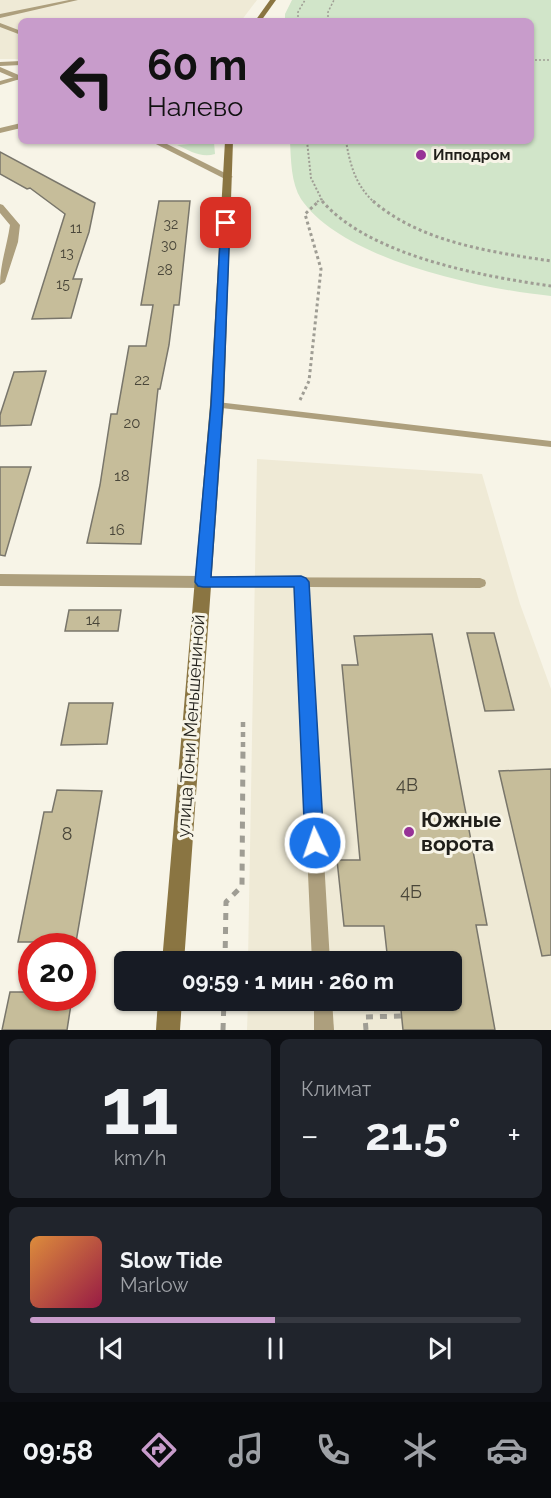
<!DOCTYPE html>
<html lang="ru">
<head>
<meta charset="utf-8">
<style>
	:root { --surface:#171b24; --page:#20242c; --text:#f1f3f6; --muted:#9ea1a6; --line:#363941; --accent:#c89ccb }
	body { margin:0; font-family:Raleway,sans-serif; background:var(--page); color:var(--text); height:100vh; display:flex; flex-direction:column; font-size:22px; white-space:nowrap }
	* { box-sizing:border-box; margin:0 }
	p { font-size:20px; color:var(--muted) }
	.icon { flex:none; width:33px; height:33px; fill:none; stroke:currentColor; stroke-width:2; stroke-linecap:round; stroke-linejoin:round }
	.map { position:relative; height:1030px; overflow:hidden }
	.drawer { display:flex; flex-direction:column; gap:9px; padding:9px; background:#0d0f14; flex:1 }
	.drawer>* { flex:none }
	.banner { position:absolute; left:18px; top:18px; width:516px; height:126px; border-radius:9px; box-shadow:0 2px 4px #0004; background:#c89ccb; color:#111; overflow:hidden }
	.speed { position:absolute; left:18px; top:933px; display:flex; gap:12px; font-size:30px; font-weight:700; text-align:center }
	.speed>* { display:grid; place-content:center; width:78px; height:78px; border-radius:50%; background:var(--surface); box-shadow:0 2px 4px #0004; line-height:1 }
	.speed .limit { border:9px solid #d22; background:#fff; color:#111 }
	.pin { position:absolute; display:grid; place-items:center; width:51px; height:51px; color:#fff; margin:-26px; border-radius:12px; box-shadow:0 3px 9px #0006 }
	.me { position:absolute; width:66px; margin:-33px; rotate:357deg; stroke-linejoin:round; filter:drop-shadow(0 0 4px #0008) }
	.turn { display:flex; align-items:center; gap:21px; height:126px; padding:0 30px; font-size:27px }
	.turn .icon { width:78px; height:78px; stroke-width:2.5 }
	.turn b { display:block; font-size:42px; line-height:51px }
	.big { font-size:45px; font-weight:700; line-height:1.1 }
	.drawer .widget { flex:1; display:flex; flex-direction:column; justify-content:center; gap:9px; min-width:0; padding:0 21px; border-radius:9px; background:var(--page) }
	.drawer .dial { align-items:center; gap:0 }
	.dial b { font-size:78px; line-height:1 }
	.song { display:flex; align-items:center; gap:18px }
	.cover { width:72px; height:72px; border-radius:9px; background:linear-gradient(135deg,hsl(30 70% 55%),hsl(340 70% 35%)) }
	.played { height:6px; border-radius:3px; background:linear-gradient(90deg,var(--accent) 50%,var(--line) 50%) }
	.keys { display:flex; justify-content:space-around; direction:ltr }
	.heat { display:flex; justify-content:space-between; align-items:center; font-size:33px; direction:ltr }
	.drawer .tiles { flex:1; display:grid; gap:9px; grid-template-columns:1fr 1fr }
	.widget:last-child { grid-column:span 2 }
	.trip { position:absolute; left:114px; top:951px; width:348px; height:60px; border-radius:9px; background:var(--surface); box-shadow:0 2px 4px #0004; font-weight:700; line-height:60px; text-align:center }
	.tab-bar { display:flex; height:96px; justify-content:space-around; align-items:center; background:#090b0e; color:var(--muted) }
	.tab-bar .icon { width:42px; height:42px }
	.tab-bar .current { color:var(--accent) }
	.tab-bar b { font-size:27px; color:var(--text) }
	.map>svg:first-child { display:block }
	.built { fill:#efead6 }
	.green { fill:#d1e5c9 }
	.building { fill:#c6bd9a; stroke:#79766b; stroke-width:1.5 }
	.lines { fill:none; stroke-linecap:round; stroke-linejoin:round }
	.path-far4 { stroke:#9f9d94; stroke-width:1.5; stroke-dasharray:2 2; stroke-linecap:butt }
	.path-far3 { stroke:#9f9d94; stroke-width:2; stroke-dasharray:2 2; stroke-linecap:butt }
	.path-far2 { stroke:#9f9d94; stroke-width:3; stroke-dasharray:3 3; stroke-linecap:butt }
	.path-far1 { stroke:#9f9d94; stroke-width:4.5; stroke-dasharray:5 5; stroke-linecap:butt }
	.path { stroke:#9f9d94; stroke-width:5; stroke-dasharray:7 7; stroke-linecap:butt }
	.service { fill:#ad9f7d; fill-rule:evenodd }
	.minor { fill:#ad9f7d; fill-rule:evenodd }
	.tertiary { fill:#ad9f7d; fill-rule:evenodd }
	.secondary { fill:#8a7542; fill-rule:evenodd }
	.route { fill:#1a73e8; stroke:#114b97; stroke-width:1.5 }
	.poi-dot { fill:#973297; stroke:#f7f4e7; stroke-width:2 }
	.labels { text-anchor:middle; stroke-width:6; stroke-linejoin:round; paint-order:stroke }
	.far-number-label { font-size:14px; fill:#494639 }
	.far-poi-label { font-size:15px; font-weight:bold; fill:#1f1e19; stroke:#f7f4e7; text-anchor:start }
	.number-label { font-size:15px; fill:#494639 }
	.street-label { font-size:18px; fill:#1f1e19; stroke:#f7f4e7 }
	.near-number-label { font-size:18px; fill:#494639 }
	.near-poi-label { font-size:21px; font-weight:bold; fill:#1f1e19; stroke:#f7f4e7; text-anchor:start }
</style>
</head>
<body>
<div class="map">
<svg width="551" height="1030" viewBox="0 0 551 1030">
	<rect width="100%" height="100%" fill="#f7f4e7"/>
	<g class="built">
		<path d="M0 0H257L241 21H21V59H0Z"/>
		<path d="M257 459 482 474 520 604 551 689V1030H247L248 1001 452 1000V962L248 961Z"/>
	</g>
	<g class="green">
		<path d="M292 0H551V296C481 289 342 260 301 199 291 183 291 160 290 141H531V21H285V14Z"/>
		<path d="M214 142 215 154C201 158 190 151 177 145Z"/>
	</g>
	<g class="building">
		<path d="M0 152 95 203 89 232 73 279H82L71 318 32 319 65 214 30 188 27 189 0 174Z"/>
		<path d="M159 201H190L179 305H174L169 345 160 389H158L141 544 87 543 100 485 111 414H117L129 346H146L153 305H141Z"/>
		<path d="M46 371 31 425 0 426V415L14 372Z"/>
		<path d="M0 467H31L5 556 0 555Z"/>
		<path d="M69 610H121L118 631H65Z"/>
		<path d="M467 633H494L514 710 485 711Z"/>
		<path d="M432 634 487 925H476L495 1030H403L400 1000H452V962H388L384 926H344L337 860H360L342 665H358L354 636Z"/>
		<path d="M69 703H113L107 744 61 745Z"/>
		<path d="M551 769V955L542 956 499 771Z"/>
		<path d="M57 790 102 791 76 942H18L44 812H52Z"/>
		<path d="M10 992H32V998H72L67 1030H2Z"/>
	</g>
	<g class="lines">
		<g class="path-far4">
			<path d="M298 21V12L305 0"/>
			<path d="M328 21V12L334 0"/>
			<path d="M531 60H551"/>
		</g>
		<g class="path-far3">
			<path d="M307 141 311 178 323 202"/>
			<path d="M346 141C350 165 356 186 374 202"/>
			<path d="M317 202 321 199"/>
		</g>
		<g class="path-far2">
			<path d="M322 201C370 256 481 276 551 286"/>
			<path d="M373 201C420 242 491 252 551 261"/>
			<path d="M300 400 309 381 321 269 305 214 319 201"/>
		</g>
		<path class="path-far1" d="M243 747V719"/>
		<g class="path">
			<path d="M225 962 226 902 242 886 243 746"/>
			<path d="M223 1030 224 1000"/>
			<path d="M366 1030 365 1017 402 1016"/>
		</g>
		<g class="service">
			<path d="M69 0H78L0 18V14Z"/>
			<path d="M0 23 21 31V35L0 27Z"/>
			<path d="M18 76 20 79 0 85V81Z"/>
			<path d="M217 402 551 441V447L213 407 212 405Z"/>
			<path d="M203 577 480 578 485 580 486 583 485 586 480 588 308 587 330 962H312L295 587H203L198 585 197 582 198 579Z"/>
			<path d="M314 1000H332L334 1030H314Z"/>
		</g>
		<g class="minor">
			<path d="M21 123V128L0 133V128Z"/>
			<path d="M0 204 3 205 20 225 18 242 5 282 0 285C0 264 7 246 10 225L0 213Z"/>
			<path d="M0 574 203 576 209 578 211 582 209 586 203 588 0 586Z"/>
		</g>
		<g class="tertiary">
			<path d="M21 61V65L0 66V62Z"/>
			<path d="M0 67 21 76V81L0 72Z"/>
			<path d="M150 141H161L233 177 225 179Z"/>
		</g>
		<g class="secondary">
			<path d="M270 0H276L261 21H255Z"/>
			<path d="M225 141H233L224 405 184 962H162L210 405Z"/>
			<path d="M158 1000H182L180 1030H156Z"/>
		</g>
	</g>
	<path class="route" d="M226 220 230 223 223 405 211 577 301 576 306 578 309 582 324 843 321 849 315 852 308 849 305 843 294 587H203L198 586 195 582 211 405 221 223Z"/>
	<g class="poi-dot">
		<circle cx="421" cy="155" r="6"/>
		<circle cx="409" cy="832" r="6"/>
	</g>
	<g class="labels">
		<g class="far-number-label">
			<text x="171" y="229">32</text>
			<text x="76" y="233">11</text>
			<text x="169" y="250">30</text>
			<text x="67" y="258">13</text>
			<text x="165" y="275">28</text>
			<text x="63" y="289">15</text>
		</g>
		<g class="far-poi-label">
			<text x="433" y="160">Ипподром</text>
		</g>
		<g class="number-label">
			<text x="142" y="385">22</text>
			<text x="132" y="428">20</text>
			<text x="122" y="481">18</text>
			<text x="117" y="535">16</text>
			<text x="93" y="625">14</text>
		</g>
		<g class="street-label">
			<text transform="translate(191 726) rotate(-86)" y="6">улица Тони Меньшениной</text>
		</g>
		<g class="near-number-label">
			<text x="407" y="791">4В</text>
			<text x="67" y="840">8</text>
			<text x="411" y="898">4Б</text>
		</g>
		<g class="near-poi-label">
			<text x="421" y="827">Южные<tspan x="421" dy="24">ворота</tspan></text>
		</g>
	</g>
</svg>
<div class="speed"><div class="limit">20</div></div>
<div class="pin" style="left:226px;top:223px;background:#d93025"><svg class="icon" aria-label="arrive" viewBox="0 0 24 24"><path d="M6 21V4h12l-3 4 3 4H6"/></svg></div>
<svg class="me" style="left:315px;top:843px" viewBox="-20 -20 40 40"><circle r="17" fill="#1a73e8" stroke="#fff" stroke-width="3"/><path d="M0-11L8 9 0 5-8 9z" fill="#fff"/></svg>
<div class="trip">09:59 · 1 мин · 260 m</div>
<div class="banner">
<div class="turn"><svg class="icon" aria-label="left" viewBox="0 0 24 24"><path d="M17 20v-9H6M10 6l-5 5 5 5"/></svg><div><b>60 m</b>Налево</div></div>
</div>
</div>
<section class="drawer">
<div class="tiles">
<div class="widget dial"><b>11</b><p>km/h</p></div>
<div class="widget"><p>Климат</p>
<div class="heat"><a>−</a><b class="big">21.5°</b><a>+</a></div>
</div>
<div class="widget">
<div class="song"><i class="cover"></i><div><b>Slow Tide</b><p>Marlow</p></div></div>
<div class="played"></div>
<div class="keys"><svg class="icon" aria-label="previous" viewBox="0 0 24 24"><path d="M18 5L8 12l10 7zM5 5v14"/></svg><svg class="icon" aria-label="pause" viewBox="0 0 24 24"><path d="M8 5v14M16 5v14"/></svg><svg class="icon" aria-label="next" viewBox="0 0 24 24"><path d="M6 5l10 7-10 7zM19 5v14"/></svg></div>
</div>
</div>
</section>
<nav class="tab-bar">
<b>09:58</b>
<svg class="icon current" aria-label="directions" viewBox="0 0 24 24"><path d="M12 3l9 9-9 9-9-9zM9 14v-3h6M13 9l2 2-2 2"/></svg>
<svg class="icon" aria-label="music" viewBox="0 0 24 24"><path d="M9 18V5l10-2v13"/><circle cx="6" cy="18" r="3"/><circle cx="16" cy="16" r="3"/></svg>
<svg class="icon" aria-label="phone" viewBox="0 0 24 24"><path d="M5 4h4l2 5-3 2q2 4 5 5l2-3 5 2v4C11 20 4 13 5 4z"/></svg>
<svg class="icon" aria-label="climate" viewBox="0 0 24 24"><path d="M12 3v18M4 7l16 10M4 17L20 7"/></svg>
<svg class="icon" aria-label="car" viewBox="0 0 24 24"><path d="M5 17H2v-5l4-1 3-4h7l3 4 3 1v5h-3M9 17h6M6 11h13"/><circle cx="7" cy="17" r="2"/><circle cx="17" cy="17" r="2"/></svg>
</nav>
</body>
</html>
